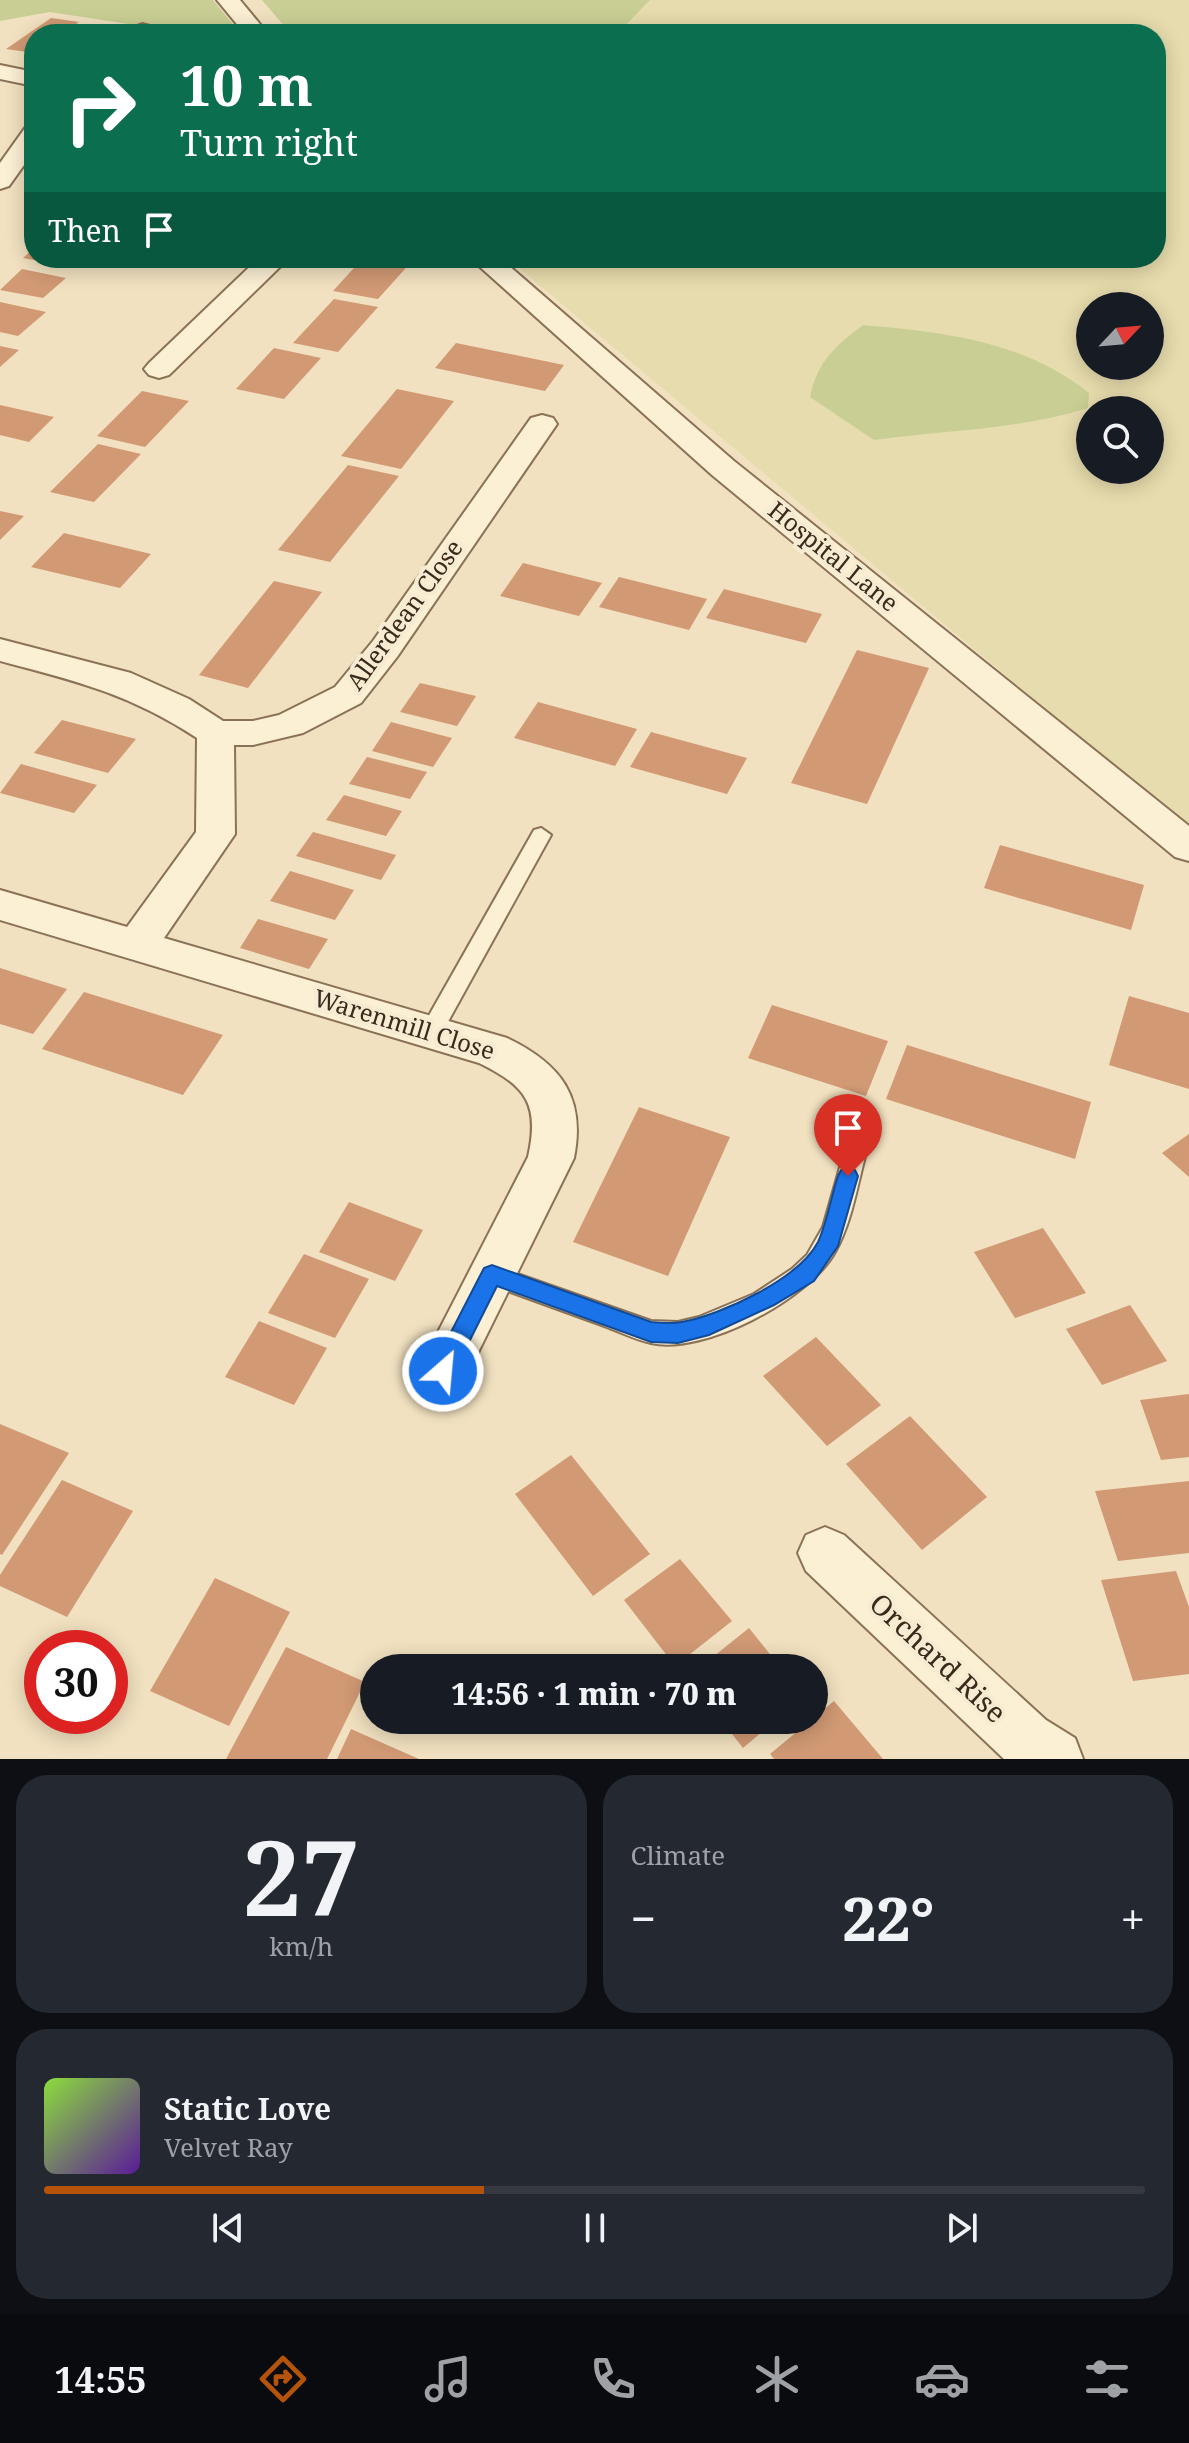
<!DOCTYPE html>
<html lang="en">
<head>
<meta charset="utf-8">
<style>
	:root { --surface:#171b24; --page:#242831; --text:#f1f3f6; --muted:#9ea1a6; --line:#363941; --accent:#b45309 }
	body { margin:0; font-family:"Noto Serif",serif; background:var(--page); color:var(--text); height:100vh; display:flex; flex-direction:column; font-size:30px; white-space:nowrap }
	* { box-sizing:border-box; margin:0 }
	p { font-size:26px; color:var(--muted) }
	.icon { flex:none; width:44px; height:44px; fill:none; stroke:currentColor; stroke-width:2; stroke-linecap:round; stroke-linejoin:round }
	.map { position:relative; height:1759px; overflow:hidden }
	.panel { display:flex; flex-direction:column; gap:16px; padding:16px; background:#0d0f14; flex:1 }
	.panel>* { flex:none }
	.hud { position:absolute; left:24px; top:24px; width:1142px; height:244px; border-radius:32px; box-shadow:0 4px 20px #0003; background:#0b6e4f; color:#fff; overflow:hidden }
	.needle { width:52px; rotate:64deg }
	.tools { position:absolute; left:1076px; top:292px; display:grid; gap:16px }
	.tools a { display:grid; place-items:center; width:88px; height:88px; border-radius:50%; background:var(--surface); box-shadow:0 4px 20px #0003; font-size:40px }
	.speed { position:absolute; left:24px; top:1630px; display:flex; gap:16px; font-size:40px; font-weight:700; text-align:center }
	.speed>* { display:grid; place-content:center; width:104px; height:104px; border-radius:50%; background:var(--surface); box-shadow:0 4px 20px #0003; line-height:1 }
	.speed .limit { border:12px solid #d22; background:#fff; color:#111 }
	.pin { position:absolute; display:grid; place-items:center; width:68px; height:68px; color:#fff; margin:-82px -34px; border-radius:50% 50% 50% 0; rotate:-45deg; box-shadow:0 0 8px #0007 }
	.pin .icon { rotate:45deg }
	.me { position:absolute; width:88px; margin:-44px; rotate:27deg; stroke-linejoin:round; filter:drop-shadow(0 0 6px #0008) }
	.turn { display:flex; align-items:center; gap:28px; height:168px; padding:0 24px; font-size:36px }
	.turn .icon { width:104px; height:104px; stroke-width:2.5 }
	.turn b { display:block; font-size:56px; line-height:68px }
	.then { display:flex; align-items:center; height:76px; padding:0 24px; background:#0003; gap:16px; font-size:30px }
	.big { font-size:60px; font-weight:800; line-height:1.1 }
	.panel .card { flex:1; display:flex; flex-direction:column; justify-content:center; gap:12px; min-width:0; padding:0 28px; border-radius:32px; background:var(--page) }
	.panel .dial { align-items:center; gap:0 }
	.dial b { font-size:104px; line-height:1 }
	.song { display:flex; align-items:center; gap:24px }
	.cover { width:96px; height:96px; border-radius:12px; background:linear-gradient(135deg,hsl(90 70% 55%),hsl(270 70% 35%)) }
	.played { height:8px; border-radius:4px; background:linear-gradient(90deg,var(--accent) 40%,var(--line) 40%) }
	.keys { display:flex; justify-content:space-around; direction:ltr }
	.heat { display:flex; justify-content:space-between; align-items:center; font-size:44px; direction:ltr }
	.panel .tiles { flex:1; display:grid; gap:16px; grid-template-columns:1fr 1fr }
	.card:last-child { grid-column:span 2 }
	.trip { position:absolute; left:360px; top:1654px; width:468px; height:80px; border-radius:40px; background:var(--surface); box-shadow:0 4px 20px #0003; font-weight:800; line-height:80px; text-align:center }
	.dock { display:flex; height:128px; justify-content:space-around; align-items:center; background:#090b0e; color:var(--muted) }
	.dock .icon { width:56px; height:56px }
	.dock .active { color:var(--accent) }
	.dock b { font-size:36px; color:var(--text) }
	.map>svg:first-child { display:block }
	.farmland { fill:#e7dcad; fill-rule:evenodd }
	.green { fill:#c9cf94 }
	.building { fill:#d19974 }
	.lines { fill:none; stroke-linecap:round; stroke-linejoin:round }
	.service-casing { stroke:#8b7257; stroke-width:4 }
	.minor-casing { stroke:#8b7257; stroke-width:4 }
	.service { fill:#fbefd4; fill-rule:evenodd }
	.minor { fill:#fbefd4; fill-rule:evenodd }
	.route { fill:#1a73e8; stroke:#114b97; stroke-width:2 }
	.labels { text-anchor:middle; stroke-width:8; stroke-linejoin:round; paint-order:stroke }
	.street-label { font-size:24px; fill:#3a2a1c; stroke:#f7ecd1 }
	.near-street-label { font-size:28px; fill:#3a2a1c; stroke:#f7ecd1 }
</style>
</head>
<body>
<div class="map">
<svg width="1189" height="1759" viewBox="0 0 1189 1759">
	<rect width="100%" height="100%" fill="#f1e1c0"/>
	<path class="farmland" d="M650 0H1189V829L507 258H1156V34H617ZM1090 306H1150V366H1090ZM1090 410H1150V470H1090Z"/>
	<g class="green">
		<path d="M0 0H213L241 34H193L50 12 0 21Z"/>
		<path d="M262 0H650L617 34H291Z"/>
		<path d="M863 325C943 332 1024 341 1089 393L1088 408C1018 430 946 430 874 440L810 397C817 362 835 346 863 325Z"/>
	</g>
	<g class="building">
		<path d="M51 18 79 22 62 34H34V53L6 49Z"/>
		<path d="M34 248V258H69L61 265 23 258Z"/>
		<path d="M363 258H400L413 260 378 299 333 291Z"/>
		<path d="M22 269 66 278 43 298 0 290Z"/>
		<path d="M334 299 378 307 338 352 293 343Z"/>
		<path d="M0 302 46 312 18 336 0 332Z"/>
		<path d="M456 343 564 365 545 391 435 368Z"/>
		<path d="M0 346 19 350 0 367Z"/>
		<path d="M274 348 321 358 284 399 236 389Z"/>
		<path d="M397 389 454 401 401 469 341 456Z"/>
		<path d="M142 391 189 401 145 447 97 436Z"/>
		<path d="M0 405 54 417 29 442 0 435Z"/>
		<path d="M98 444 141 454 94 502 50 492Z"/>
		<path d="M348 465 399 476 330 562 278 550Z"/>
		<path d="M0 511 24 516 0 540Z"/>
		<path d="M64 533 151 554 120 588 31 567Z"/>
		<path d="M523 563 602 583 579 616 500 596Z"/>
		<path d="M619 577 707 599 689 630 599 607Z"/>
		<path d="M274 581 322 592 248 688 199 675Z"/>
		<path d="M724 589 822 614 806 643 706 618Z"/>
		<path d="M857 650 929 668 867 804 791 783Z"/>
		<path d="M420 683 476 696 457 726 400 712Z"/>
		<path d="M538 702 637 729 615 766 514 738Z"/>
		<path d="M62 720 136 739 108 773 34 753Z"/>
		<path d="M391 722 452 738 433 767 372 751Z"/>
		<path d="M651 732 747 758 727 794 630 767Z"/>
		<path d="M367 757 427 772 410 799 349 784Z"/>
		<path d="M21 764 97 785 74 813 0 793Z"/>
		<path d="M344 795 402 811 386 836 326 820Z"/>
		<path d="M313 832 396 855 381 880 296 856Z"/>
		<path d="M1000 845 1144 885 1131 930 984 888Z"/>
		<path d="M290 871 354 890 335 920 270 901Z"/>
		<path d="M258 919 328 939 309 969 240 948Z"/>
		<path d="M0 968 67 989 33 1034 0 1024Z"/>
		<path d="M84 992 223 1035 183 1095 42 1049Z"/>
		<path d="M1129 996 1189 1013V1089L1109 1065Z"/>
		<path d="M772 1005 888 1041 866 1096 748 1058Z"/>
		<path d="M907 1045 1091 1102 1075 1159 886 1099Z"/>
		<path d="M639 1107 730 1137 668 1276 573 1242Z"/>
		<path d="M1189 1134V1177L1162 1153Z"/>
		<path d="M349 1202 423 1230 395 1281 319 1252Z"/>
		<path d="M1043 1228 1086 1293 1015 1318 974 1252Z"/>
		<path d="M304 1254 369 1279 335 1338 268 1313Z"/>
		<path d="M1130 1305 1167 1361 1102 1385 1066 1329Z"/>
		<path d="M259 1321 327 1348 294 1405 225 1377Z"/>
		<path d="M816 1337 881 1405 827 1446 763 1376Z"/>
		<path d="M1189 1394V1457L1161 1460 1140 1400Z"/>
		<path d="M910 1416 987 1497 922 1550 846 1464Z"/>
		<path d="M0 1424 69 1453 2 1555 0 1554Z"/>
		<path d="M571 1455 650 1554 593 1596 515 1494Z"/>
		<path d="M62 1480 133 1511 67 1617 0 1586V1575Z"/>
		<path d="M1189 1481V1553L1118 1561 1095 1491Z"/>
		<path d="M680 1559 732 1621 675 1666 624 1600Z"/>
		<path d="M1176 1571 1189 1607V1674L1133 1681 1101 1580Z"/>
		<path d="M215 1578 290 1612 229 1726 150 1691Z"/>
		<path d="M749 1628 781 1668H699Z"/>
		<path d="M286 1647 365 1682 327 1759H226Z"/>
		<path d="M834 1701 883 1759H774L770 1754Z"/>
		<path d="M721 1720H776L743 1748Z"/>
		<path d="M351 1729 419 1759H337Z"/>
	</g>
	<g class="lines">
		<defs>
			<g id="service">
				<path d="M541 828 551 835 439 1038 431 1040 423 1038 420 1032 423 1026 534 830Z"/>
				<path d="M855 1144 863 1146 866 1153C857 1186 852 1222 835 1252 809 1299 704 1355 651 1343 633 1339 616 1330 599 1324 560 1310 522 1296 483 1282L480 1275 483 1268 492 1265 651 1321 678 1322 699 1317 754 1294 792 1269 807 1255 823 1227 844 1153 847 1146Z"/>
			</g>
			<g id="minor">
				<path d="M217 0H240L268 34H245Z"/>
				<path d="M142 24 150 26 153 31 151 34H126L129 29Z"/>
				<path d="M0 65 34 72V86L0 79Z"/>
				<path d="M34 126V151L9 186 0 189V163L25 128Z"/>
				<path d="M259 258H289L169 375 159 378 149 375 144 369 149 363Z"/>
				<path d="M470 258H500L734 461 1189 826V861L1175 857 712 475Z"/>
				<path d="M542 415 553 418 557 424 397 657 361 703 303 733 253 745H234L235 834 164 938 507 1038C561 1064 586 1097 574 1158L461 1387 443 1394 425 1387 418 1371 528 1157C540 1104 526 1086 479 1063L0 920V890L127 927 196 832 197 738C130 694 76 681 0 661V639L131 673 189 699 223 721H253L279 715 335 687 373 641 531 418Z"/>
				<path d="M825 1527 844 1535 1046 1720 1075 1738 1083 1759H1004L806 1571 798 1553 806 1535Z"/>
			</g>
		</defs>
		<use href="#service" class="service-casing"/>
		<use href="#minor" class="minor-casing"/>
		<use href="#service" class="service"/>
		<use href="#minor" class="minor"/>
	</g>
	<path class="route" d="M848 1168 855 1170 858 1176 838 1246 814 1281 774 1305 709 1335 678 1343 651 1342 497 1286 451 1378 443 1381 435 1378 431 1371 484 1268 492 1265 651 1322C661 1323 672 1324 682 1322 721 1315 799 1279 818 1242 827 1222 831 1197 838 1176L841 1170Z"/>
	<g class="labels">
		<g class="street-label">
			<text transform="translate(833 557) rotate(39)" y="8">Hospital Lane</text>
			<text transform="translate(405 615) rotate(-54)" y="8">Allerdean Close</text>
			<text transform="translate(404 1025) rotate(17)" y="8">Warenmill Close</text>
		</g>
		<g class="near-street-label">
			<text transform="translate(938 1658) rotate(43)" y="10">Orchard Rise</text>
		</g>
	</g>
</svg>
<div class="tools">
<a><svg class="needle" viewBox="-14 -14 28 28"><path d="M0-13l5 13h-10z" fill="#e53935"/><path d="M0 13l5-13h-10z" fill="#9ea1a6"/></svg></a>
<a><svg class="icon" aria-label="search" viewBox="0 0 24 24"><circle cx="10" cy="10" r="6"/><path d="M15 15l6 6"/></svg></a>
</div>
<div class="speed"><div class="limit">30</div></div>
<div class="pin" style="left:848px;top:1176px;background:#d93025"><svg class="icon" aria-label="arrive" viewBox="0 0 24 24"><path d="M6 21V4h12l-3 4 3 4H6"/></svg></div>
<svg class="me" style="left:443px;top:1371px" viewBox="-20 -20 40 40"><circle r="17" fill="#1a73e8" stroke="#fff" stroke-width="3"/><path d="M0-11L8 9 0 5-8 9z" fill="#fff"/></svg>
<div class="trip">14:56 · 1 min · 70 m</div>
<div class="hud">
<div class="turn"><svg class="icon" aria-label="right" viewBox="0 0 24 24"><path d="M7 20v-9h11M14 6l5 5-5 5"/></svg><div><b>10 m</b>Turn right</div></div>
<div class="then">Then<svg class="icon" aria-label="arrive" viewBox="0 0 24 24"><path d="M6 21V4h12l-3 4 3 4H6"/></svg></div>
</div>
</div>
<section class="panel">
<div class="tiles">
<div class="card dial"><b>27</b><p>km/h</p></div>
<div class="card"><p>Climate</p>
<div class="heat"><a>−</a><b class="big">22°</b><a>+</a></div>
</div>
<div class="card">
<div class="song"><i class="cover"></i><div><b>Static Love</b><p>Velvet Ray</p></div></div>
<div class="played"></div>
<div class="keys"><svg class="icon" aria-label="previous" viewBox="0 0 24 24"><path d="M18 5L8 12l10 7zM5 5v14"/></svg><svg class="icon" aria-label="pause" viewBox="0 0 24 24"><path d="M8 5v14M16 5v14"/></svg><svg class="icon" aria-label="next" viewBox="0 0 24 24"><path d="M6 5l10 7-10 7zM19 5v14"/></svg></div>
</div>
</div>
</section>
<nav class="dock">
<b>14:55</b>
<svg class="icon active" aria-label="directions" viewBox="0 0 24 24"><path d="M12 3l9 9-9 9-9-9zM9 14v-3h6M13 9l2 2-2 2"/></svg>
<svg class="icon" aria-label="music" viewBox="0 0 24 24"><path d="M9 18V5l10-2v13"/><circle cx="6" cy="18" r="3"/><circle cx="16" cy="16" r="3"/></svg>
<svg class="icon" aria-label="phone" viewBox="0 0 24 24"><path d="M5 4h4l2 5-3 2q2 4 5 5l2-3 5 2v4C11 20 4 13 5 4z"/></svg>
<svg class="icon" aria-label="climate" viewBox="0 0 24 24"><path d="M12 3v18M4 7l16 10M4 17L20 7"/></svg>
<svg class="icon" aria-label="car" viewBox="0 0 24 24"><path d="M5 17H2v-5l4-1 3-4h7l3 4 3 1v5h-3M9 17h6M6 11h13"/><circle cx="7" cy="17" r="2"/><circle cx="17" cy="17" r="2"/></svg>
<svg class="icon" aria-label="filters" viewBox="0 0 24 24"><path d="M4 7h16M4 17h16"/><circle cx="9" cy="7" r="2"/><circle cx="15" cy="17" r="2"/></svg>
</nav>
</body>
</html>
